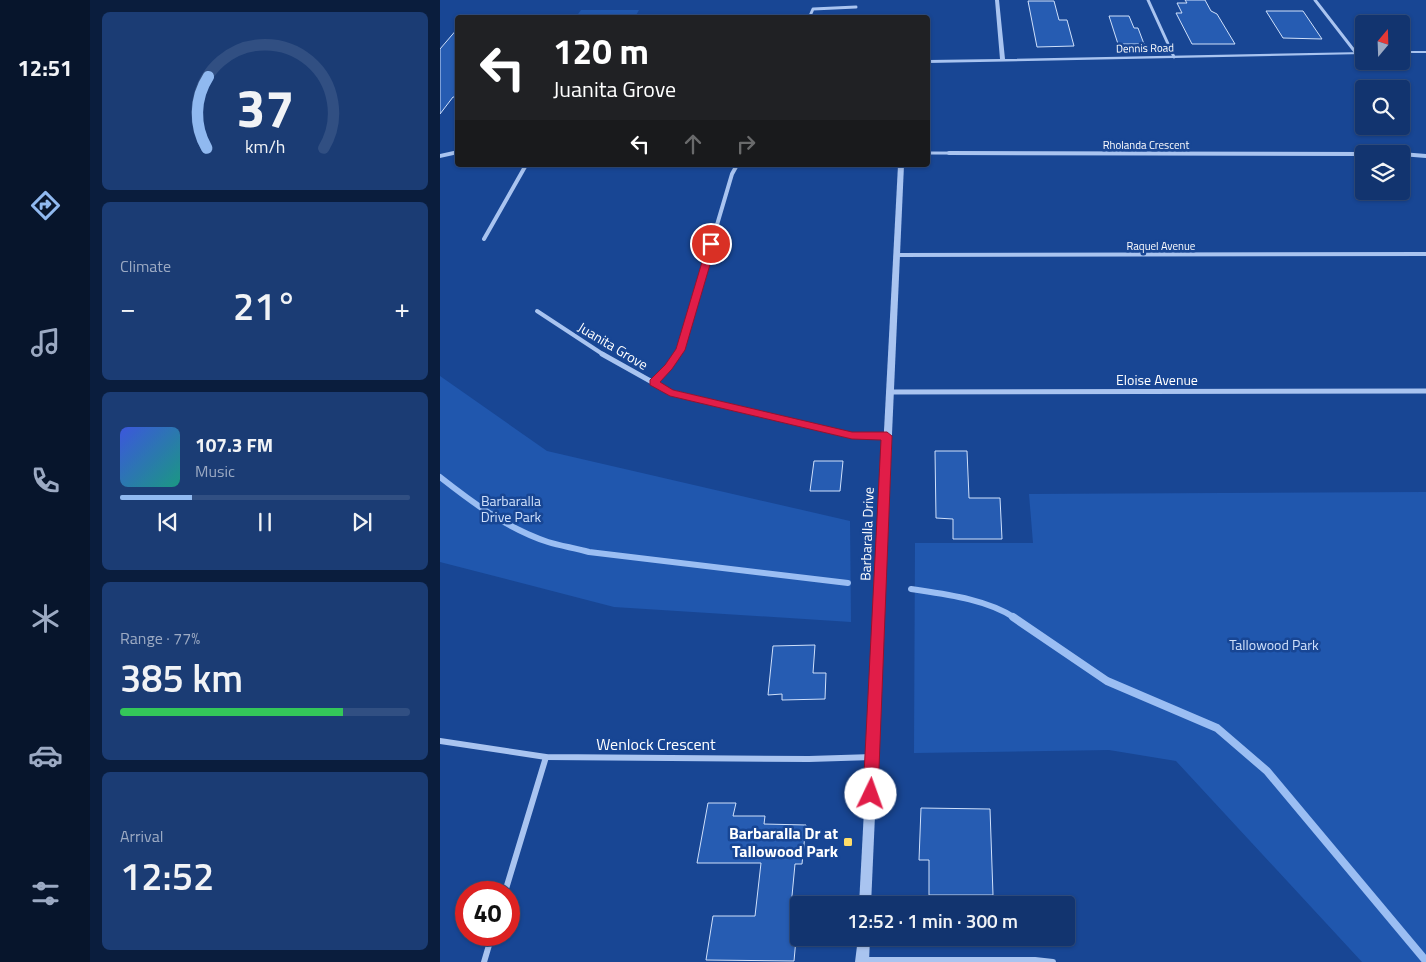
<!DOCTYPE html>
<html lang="en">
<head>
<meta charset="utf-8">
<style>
	:root { --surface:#12346f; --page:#1b3c74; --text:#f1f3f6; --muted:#9caac3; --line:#314f82; --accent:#90b9f0 }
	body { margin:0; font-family:"Titillium Web",sans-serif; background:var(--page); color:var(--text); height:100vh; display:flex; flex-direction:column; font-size:19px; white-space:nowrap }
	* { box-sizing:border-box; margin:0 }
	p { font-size:16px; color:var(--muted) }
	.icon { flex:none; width:28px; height:28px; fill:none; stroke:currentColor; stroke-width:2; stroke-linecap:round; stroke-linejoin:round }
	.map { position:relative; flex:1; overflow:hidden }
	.side { display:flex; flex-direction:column; gap:12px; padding:12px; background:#0a1d3d; width:350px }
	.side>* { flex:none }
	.guide { position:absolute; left:15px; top:15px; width:475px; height:152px; border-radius:5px; box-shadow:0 1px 4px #0004,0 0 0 1px var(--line); background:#202124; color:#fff; overflow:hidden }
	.needle { width:32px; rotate:19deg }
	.controls { position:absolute; left:915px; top:15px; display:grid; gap:10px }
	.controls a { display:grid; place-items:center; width:55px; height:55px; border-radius:5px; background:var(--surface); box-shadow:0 1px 4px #0004,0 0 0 1px var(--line); font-size:25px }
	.speed { position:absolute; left:15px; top:881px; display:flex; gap:10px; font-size:25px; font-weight:700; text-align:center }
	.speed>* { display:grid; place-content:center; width:65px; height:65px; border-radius:50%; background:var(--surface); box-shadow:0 1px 4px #0004,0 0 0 1px var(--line); line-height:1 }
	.speed .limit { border:8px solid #d22; background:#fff; color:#111 }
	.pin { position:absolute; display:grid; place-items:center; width:42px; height:42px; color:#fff; margin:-21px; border:2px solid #fff; border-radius:50%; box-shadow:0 1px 5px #0007 }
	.me { position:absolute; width:55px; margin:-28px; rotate:3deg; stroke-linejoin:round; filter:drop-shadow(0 0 4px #0008) }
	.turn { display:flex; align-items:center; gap:18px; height:105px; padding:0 15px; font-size:22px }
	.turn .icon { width:65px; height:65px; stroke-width:2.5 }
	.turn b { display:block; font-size:35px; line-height:42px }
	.lanes { display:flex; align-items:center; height:48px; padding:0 15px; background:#0003; justify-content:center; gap:25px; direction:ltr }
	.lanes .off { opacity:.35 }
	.big { font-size:38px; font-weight:600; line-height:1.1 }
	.side .widget { flex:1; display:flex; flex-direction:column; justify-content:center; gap:8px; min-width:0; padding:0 18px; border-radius:8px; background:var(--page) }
	.side .dial { align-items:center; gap:0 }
	.dial svg { height:130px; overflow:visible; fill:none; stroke:var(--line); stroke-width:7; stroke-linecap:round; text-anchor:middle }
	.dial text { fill:var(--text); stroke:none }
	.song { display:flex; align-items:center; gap:15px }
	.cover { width:60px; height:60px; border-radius:8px; background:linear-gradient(135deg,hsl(230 70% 55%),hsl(170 70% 35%)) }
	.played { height:5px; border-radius:2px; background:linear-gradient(90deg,var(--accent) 25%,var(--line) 25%) }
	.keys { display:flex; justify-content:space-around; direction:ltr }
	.heat { display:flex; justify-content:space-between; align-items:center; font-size:28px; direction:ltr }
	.charge { height:8px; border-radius:4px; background:linear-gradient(90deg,#34c759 77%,var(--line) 0) }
	.trip { position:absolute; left:350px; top:896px; width:285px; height:50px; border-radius:5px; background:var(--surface); box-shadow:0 1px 4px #0004,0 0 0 1px var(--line); font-weight:600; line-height:50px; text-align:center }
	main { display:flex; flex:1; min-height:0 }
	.tab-bar { display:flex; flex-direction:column; width:90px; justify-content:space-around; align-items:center; background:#07152c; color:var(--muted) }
	.tab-bar .icon { width:35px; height:35px }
	.tab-bar .active { color:var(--accent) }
	.tab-bar b { font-size:22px; color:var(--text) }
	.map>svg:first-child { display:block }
	.green { fill:#2057ae }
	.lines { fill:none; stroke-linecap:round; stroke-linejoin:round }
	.stream-far1 { stroke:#9bbef3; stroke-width:6 }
	.stream { stroke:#9bbef3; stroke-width:8 }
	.building { fill:#265cb2; stroke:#cfe0fb }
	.minor-far3 { stroke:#a9c4f0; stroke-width:3 }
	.minor-far2 { stroke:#a9c4f0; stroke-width:4 }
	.minor-far1 { stroke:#a9c4f0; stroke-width:5 }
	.minor { stroke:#a9c4f0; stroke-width:6 }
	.tertiary { fill:#a9c4f0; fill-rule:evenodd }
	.route { fill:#e11d48; stroke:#92132f }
	.poi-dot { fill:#ffdd68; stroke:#184694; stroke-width:2 }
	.labels { text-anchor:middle; stroke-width:5; stroke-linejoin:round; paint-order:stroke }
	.far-street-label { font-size:11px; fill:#fff; stroke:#184694 }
	.street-label { font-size:14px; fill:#fff; stroke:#184694 }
	.park-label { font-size:14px; fill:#cfe0fb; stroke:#184694 }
	.near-street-label { font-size:16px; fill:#fff; stroke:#184694 }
	.near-poi-label { font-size:16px; font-weight:bold; fill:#fff; stroke:#184694; text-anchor:end }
</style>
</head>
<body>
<main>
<nav class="tab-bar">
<b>12:51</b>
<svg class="icon active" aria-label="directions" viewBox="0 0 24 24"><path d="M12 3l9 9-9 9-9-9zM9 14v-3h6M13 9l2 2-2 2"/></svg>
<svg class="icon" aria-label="music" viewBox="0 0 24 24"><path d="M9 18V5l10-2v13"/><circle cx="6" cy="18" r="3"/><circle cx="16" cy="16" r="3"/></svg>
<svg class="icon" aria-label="phone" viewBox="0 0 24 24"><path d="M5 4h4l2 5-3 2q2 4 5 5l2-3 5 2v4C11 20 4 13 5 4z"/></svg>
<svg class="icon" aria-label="climate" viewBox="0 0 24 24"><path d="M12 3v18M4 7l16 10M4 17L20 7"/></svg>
<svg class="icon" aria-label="car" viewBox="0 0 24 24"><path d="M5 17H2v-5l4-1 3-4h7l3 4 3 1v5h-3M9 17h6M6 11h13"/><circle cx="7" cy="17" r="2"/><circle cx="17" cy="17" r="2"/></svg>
<svg class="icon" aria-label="filters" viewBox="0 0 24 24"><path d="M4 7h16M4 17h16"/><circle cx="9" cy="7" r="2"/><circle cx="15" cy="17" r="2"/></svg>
</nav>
<section class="side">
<div class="widget dial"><svg viewBox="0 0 100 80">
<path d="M14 69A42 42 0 1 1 86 69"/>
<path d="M14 69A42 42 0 0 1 15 25" stroke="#90b9f0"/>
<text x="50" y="56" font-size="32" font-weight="700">37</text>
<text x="50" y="72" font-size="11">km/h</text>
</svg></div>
<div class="widget"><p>Climate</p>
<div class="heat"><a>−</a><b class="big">21°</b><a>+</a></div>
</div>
<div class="widget">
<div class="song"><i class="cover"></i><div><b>107.3 FM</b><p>Music</p></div></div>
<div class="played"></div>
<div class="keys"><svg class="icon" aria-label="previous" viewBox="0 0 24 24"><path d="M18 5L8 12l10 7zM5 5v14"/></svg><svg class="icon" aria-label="pause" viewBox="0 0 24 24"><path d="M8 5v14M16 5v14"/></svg><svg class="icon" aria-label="next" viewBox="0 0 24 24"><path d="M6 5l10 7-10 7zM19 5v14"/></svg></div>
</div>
<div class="widget"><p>Range · 77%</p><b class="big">385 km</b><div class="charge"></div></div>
<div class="widget"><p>Arrival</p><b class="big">12:52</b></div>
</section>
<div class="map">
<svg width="986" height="962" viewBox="0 0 986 962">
	<rect width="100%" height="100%" fill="#184694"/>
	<g class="green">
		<path d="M141 10H199L195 17H136Z"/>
		<path d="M0 376 107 451 410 521 411 622 174 607 0 562Z"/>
		<path d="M986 492V962H922L736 761 669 750 474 753 475 543H593L589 494Z"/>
	</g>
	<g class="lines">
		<g class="stream-far1">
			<path d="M0 477C33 503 68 529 108 542 121 546 135 548 149 552L408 583"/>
			<path d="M471 589C504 594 547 599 575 618"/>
		</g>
		<path class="stream" d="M573 617 667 681 777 728 827 771 986 961"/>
	</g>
	<g class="building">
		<path d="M745 0H765L771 11 777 14 795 44H752L736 13H742L737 3H747Z"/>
		<path d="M588 1H614L619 20H627L634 46 597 47Z"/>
		<path d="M826 11H863L882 39 843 38Z"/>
		<path d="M669 16H689L694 28H698L704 44H678Z"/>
		<path d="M18 28V97H13L0 114V49Z"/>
		<path d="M495 451H527L529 498H560L562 539H513V519L496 518Z"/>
		<path d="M374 461H403L400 491H370Z"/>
		<path d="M375 645 373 673H386L385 699 342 700V694L328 695 333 646Z"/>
		<path d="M268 803H296L293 816H325L324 824 366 825 362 864H355L350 917H358L354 961 266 960 273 916H315L321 863H257Z"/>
		<path d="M481 808 550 809 553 895H489V860H479Z"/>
	</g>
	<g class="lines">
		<g class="minor-far3">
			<path d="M708 0 734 57"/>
			<path d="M875 0 916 53"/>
			<path d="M369 18 373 9 416 7"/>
			<path d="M488 153 924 154"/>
			<path d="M961 154H965"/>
		</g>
		<g class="minor-far2">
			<path d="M509 153 924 154"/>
			<path d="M961 154 986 156"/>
			<path d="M44 239 86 165"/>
			<path d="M456 255 986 254"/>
			<path d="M97 311 164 355"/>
			<path d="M237 355 240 350 292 174 297 165"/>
		</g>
		<g class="minor-far1">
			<path d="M162 354 230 392 412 436H447"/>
			<path d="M213 383 229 367 237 354"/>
			<path d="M449 392 986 391"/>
		</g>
		<g class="minor">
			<path d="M0 741 106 757 369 759 433 757"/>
			<path d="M65 892 106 757"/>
			<path d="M424 960H595L613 962"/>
			<path d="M44 962 52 935"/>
		</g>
		<g class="tertiary">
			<path d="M555 0H559L565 59 924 52V54L488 63V60L560 59Z"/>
			<rect x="961" y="51" width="25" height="2"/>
			<path d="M18 150V154L0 158V154Z"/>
			<path d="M458 165H464L431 905H419Z"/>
			<path d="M418 938H430L429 962H415Z"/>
		</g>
	</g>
	<path class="route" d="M268 242 276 244 245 350 232 369 220 382 233 390 412 432H447L452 436 438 794 436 799 431 801 426 799 423 794 441 440 412 439 230 396 210 385V380L225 365 236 349Z"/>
	<rect class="poi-dot" x="403" y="837" width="10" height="10" rx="2.5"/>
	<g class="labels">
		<g class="far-street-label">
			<text transform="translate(705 48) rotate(-1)" y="4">Dennis Road</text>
			<text x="706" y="149">Rholanda Crescent</text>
			<text x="721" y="250">Raquel Avenue</text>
		</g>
		<g class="street-label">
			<text transform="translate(173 346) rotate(31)" y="5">Juanita Grove</text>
			<text x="717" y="385">Eloise Avenue</text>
			<text transform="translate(427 534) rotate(-88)" y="5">Barbaralla Drive</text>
		</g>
		<g class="park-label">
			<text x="71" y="506">Barbaralla<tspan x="71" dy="16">Drive Park</tspan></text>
			<text x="834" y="650">Tallowood Park</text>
		</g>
		<g class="near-street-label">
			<text x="216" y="750">Wenlock Crescent</text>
		</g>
		<g class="near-poi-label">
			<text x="398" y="839">Barbaralla Dr at<tspan x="398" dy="18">Tallowood Park</tspan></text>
		</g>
	</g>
</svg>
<div class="controls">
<a><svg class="needle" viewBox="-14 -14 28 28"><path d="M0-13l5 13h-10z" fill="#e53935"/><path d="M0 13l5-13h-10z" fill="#9caac3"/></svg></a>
<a><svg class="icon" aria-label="search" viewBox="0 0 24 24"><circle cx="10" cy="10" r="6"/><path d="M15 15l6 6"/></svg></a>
<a><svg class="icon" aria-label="layers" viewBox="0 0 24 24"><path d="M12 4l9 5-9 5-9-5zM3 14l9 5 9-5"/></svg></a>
</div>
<div class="speed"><div class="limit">40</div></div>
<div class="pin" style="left:271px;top:244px;background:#d93025"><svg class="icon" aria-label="arrive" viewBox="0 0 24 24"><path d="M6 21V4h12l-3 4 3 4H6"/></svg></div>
<svg class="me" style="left:431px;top:794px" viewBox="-20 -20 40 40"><circle r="19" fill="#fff"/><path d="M0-13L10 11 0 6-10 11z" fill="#e11d48"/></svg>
<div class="trip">12:52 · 1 min · 300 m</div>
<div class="guide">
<div class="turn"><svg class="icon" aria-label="left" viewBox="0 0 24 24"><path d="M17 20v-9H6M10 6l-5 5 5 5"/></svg><div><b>120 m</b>Juanita Grove</div></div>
<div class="lanes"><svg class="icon" aria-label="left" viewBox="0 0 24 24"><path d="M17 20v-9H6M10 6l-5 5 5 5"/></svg><svg class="icon off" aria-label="ahead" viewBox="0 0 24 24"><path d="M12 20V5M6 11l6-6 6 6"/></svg><svg class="icon off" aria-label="right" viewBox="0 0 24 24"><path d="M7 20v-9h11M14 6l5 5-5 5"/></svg></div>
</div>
</div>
</main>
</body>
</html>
